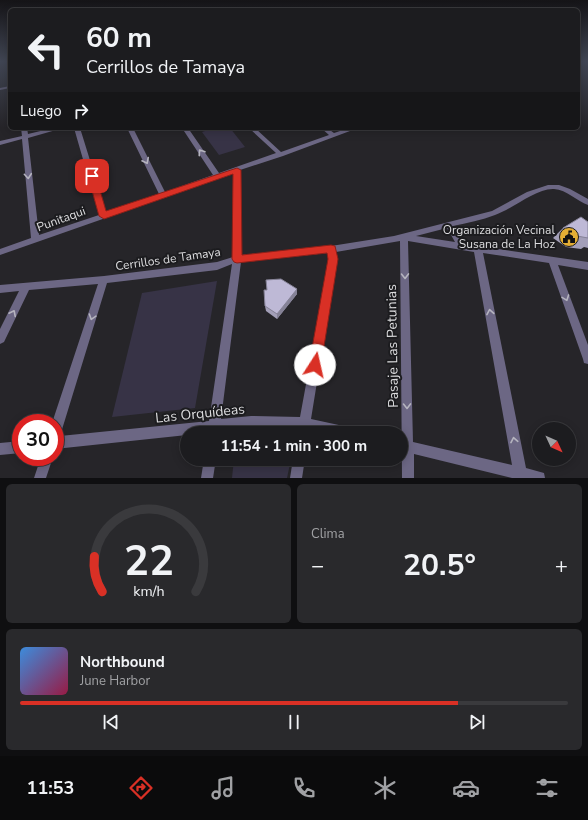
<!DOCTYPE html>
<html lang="es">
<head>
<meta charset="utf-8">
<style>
	:root { --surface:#1c1c1f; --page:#29292c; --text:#f1f3f6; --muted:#a0a1a4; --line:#3a3a3d; --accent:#d93025 }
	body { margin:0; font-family:"Nunito Sans",sans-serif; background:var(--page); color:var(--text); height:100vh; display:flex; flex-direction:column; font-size:15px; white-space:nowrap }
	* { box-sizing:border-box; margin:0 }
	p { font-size:13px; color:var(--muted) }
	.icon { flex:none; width:22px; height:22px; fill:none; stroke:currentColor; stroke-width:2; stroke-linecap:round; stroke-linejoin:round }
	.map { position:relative; height:478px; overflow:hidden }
	.sheet { display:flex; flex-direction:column; gap:6px; padding:6px; background:#0f0f11; flex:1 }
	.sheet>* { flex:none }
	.guide { position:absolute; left:8px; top:8px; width:572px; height:122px; border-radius:6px; box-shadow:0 2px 10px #0003,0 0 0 1px var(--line); background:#1c1c1f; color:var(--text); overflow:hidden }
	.needle { width:26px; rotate:134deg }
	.tools { position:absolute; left:532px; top:422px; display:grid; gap:8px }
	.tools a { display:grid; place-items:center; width:44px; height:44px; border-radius:50%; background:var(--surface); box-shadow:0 2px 10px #0003,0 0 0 1px var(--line); font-size:20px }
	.speed { position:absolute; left:12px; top:414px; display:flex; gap:8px; font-size:20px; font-weight:700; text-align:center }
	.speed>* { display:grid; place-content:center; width:52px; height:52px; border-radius:50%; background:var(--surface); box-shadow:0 2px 10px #0003,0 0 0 1px var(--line); line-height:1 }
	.speed .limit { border:6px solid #d22; background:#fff; color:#111 }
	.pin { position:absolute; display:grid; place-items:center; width:34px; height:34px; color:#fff; margin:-17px; border-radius:8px; box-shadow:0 2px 6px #0006 }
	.me { position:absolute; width:44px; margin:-22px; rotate:10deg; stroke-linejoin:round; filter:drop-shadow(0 0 3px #0008) }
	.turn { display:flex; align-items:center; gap:14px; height:84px; padding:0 12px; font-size:18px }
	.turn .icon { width:52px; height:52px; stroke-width:2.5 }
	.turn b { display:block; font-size:28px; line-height:34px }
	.then { display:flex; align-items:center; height:38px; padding:0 12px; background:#0003; gap:8px; font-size:15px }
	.big { font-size:30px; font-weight:700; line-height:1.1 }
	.sheet .tile { flex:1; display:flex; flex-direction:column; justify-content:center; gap:6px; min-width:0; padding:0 14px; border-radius:6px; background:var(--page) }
	.sheet .dial { align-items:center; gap:0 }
	.dial svg { height:104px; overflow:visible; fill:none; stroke:var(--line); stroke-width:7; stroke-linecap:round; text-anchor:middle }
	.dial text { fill:var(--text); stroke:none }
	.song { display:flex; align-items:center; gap:12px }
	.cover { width:48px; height:48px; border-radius:6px; background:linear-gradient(135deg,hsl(210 70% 55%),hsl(340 70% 35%)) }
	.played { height:4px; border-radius:2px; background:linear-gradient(90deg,var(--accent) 80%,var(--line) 80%) }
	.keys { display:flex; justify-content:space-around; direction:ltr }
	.heat { display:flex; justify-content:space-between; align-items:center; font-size:22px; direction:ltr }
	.sheet .tiles { flex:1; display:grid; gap:6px; grid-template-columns:1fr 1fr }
	.tile:last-child { grid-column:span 2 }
	.trip { position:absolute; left:180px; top:426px; width:228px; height:40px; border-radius:20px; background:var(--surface); box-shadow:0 2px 10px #0003,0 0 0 1px var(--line); font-weight:700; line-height:40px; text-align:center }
	.dock { display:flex; height:64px; justify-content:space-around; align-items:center; background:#0b0b0c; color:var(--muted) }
	.dock .icon { width:28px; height:28px }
	.dock .selected { color:var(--accent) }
	.dock b { font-size:18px; color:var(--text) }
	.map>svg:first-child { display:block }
	.green { fill:#373346 }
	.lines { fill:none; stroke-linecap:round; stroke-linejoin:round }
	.minor { fill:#6c6784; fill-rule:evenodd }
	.wall { fill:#a39fb8 }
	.shaded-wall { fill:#858296 }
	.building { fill:#beb9d6; stroke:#858296 }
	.oneway { stroke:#b5b4bf }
	.route { fill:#d93025; stroke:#8d1f18 }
	.labels { text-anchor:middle; stroke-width:4; stroke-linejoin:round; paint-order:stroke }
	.street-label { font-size:12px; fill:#dddddf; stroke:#1c1c1f }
	.poi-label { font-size:12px; fill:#dddddf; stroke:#1c1c1f; text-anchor:end }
	.near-street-label { font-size:14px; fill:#dddddf; stroke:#1c1c1f }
</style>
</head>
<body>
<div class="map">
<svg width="588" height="478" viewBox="0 0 588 478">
	<rect width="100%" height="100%" fill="#262529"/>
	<g class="green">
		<path d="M214 128H230L245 147 219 155 202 132Z"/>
		<path d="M217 281 195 408 112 417 142 293Z"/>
		<path d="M234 459H291L287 478H232Z"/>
	</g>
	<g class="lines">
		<g class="minor">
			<path d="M10 86V88L0 90V88Z"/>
			<path d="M21 128H27L28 134 53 128H63L28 138 39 235 99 215 74 128H80L106 212 159 194 127 128H133L165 192 213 175 182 128H188L219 173 276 153 249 128H255L281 152 329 135 321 128H327L334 133 349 128H358L283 156 240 170 241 255 331 246 394 236 492 211 527 192 548 185H559L570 189 588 199V205C577 201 567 190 554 189 536 188 513 209 495 215 482 220 467 223 453 226L464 244 588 262V270L558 265 588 345V364L584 363 583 359 549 263 483 253 526 468 544 473 545 478H512L414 454V478H402L400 241 336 252 337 259 311 419 348 427 352 429 354 433H323L309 430V433H297L298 429 251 428 219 431V433H187V435L55 449V423H52L98 284 29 290 4 342 0 344V329L19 291 0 293V285L104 276 217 262 233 257 234 173 0 255V249L31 238 22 139 0 145V141L22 136ZM447 228 455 242 416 236ZM408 241 474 252 512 465 413 442ZM328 253 329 259 300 417 251 416 221 419 241 262ZM232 264 209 421 60 436 107 283 217 270Z"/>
			<path d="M21 441V453L0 455V443Z"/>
			<path d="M41 457H53L46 478H34Z"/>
			<path d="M204 459H216L213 478H201Z"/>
			<path d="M293 459H305L302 478H290Z"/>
		</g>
	</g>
	<g class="wall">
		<path d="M588 222V248L584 247 581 249 566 247 553 238 563 228Z"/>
		<path d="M297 289V294L277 319 266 311 265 306 267 290Z"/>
	</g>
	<path class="shaded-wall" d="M297 289V294L277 319V314Z"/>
	<g class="building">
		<path d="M581 217 588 222V238L577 236 563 228Z"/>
		<path d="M281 279 297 289 277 314 265 306 264 290H267L266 280Z"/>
	</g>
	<defs><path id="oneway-chevron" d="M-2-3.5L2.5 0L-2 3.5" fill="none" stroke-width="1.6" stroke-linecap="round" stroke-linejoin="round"/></defs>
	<g class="oneway">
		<use href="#oneway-chevron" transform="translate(201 152) rotate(-124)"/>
		<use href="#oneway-chevron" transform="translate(146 161) rotate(63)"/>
		<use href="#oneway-chevron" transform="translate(28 176) rotate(85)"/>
		<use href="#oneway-chevron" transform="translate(405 276) rotate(89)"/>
		<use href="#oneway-chevron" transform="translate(566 298) rotate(70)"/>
		<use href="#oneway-chevron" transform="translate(490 312) rotate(-100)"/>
		<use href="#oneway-chevron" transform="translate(13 313) rotate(-63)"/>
		<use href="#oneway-chevron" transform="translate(92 317) rotate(108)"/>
		<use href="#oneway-chevron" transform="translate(407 406) rotate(89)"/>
		<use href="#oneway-chevron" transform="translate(514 440) rotate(-101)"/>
	</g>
	<linearGradient id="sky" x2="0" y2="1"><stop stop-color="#151417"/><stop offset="0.48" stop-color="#414654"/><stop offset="1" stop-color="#414654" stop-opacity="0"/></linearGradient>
	<rect width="588" height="128" fill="url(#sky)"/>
	<path class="route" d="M237 168 241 170 242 255 331 245 335 246 338 259 321 365 319 369 315 371 310 369 309 365 328 259 327 253 237 263 234 262 232 259 233 174 104 219 99 216 88 176 92 174 96 176 106 211Z"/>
	<defs>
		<symbol id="civic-disc" viewBox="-11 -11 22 22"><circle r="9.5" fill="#e3ae34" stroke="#1c1c1f"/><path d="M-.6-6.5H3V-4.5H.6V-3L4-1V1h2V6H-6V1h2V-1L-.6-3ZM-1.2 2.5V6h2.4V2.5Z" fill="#111"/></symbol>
	</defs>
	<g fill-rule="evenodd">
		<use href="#civic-disc" x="558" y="226" width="22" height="22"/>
	</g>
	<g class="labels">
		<g class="street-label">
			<text transform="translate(61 219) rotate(-20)" y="4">Punitaqui</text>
			<text transform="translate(168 259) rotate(-8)" y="4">Cerrillos de Tamaya</text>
		</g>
		<g class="poi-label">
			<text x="555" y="234">Organización Vecinal<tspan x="555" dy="14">Susana de La Hoz</tspan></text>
		</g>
		<g class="near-street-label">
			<text transform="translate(392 346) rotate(-91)" y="5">Pasaje Las Petunias</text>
			<text transform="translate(200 413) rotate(-6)" y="5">Las Orquídeas</text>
		</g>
	</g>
</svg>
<div class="tools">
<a><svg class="needle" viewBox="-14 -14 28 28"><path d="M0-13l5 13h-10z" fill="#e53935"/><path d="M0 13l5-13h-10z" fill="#a0a1a4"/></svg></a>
</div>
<div class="speed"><div class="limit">30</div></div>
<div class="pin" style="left:92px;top:176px;background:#d93025"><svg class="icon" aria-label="arrive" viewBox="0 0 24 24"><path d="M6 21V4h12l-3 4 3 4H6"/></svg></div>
<svg class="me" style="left:315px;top:365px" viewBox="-20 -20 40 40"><circle r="19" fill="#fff"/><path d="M0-13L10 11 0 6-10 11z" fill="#d93025"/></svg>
<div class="trip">11:54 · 1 min · 300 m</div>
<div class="guide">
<div class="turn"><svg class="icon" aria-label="left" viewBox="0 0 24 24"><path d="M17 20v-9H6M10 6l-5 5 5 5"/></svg><div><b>60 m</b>Cerrillos de Tamaya</div></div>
<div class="then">Luego<svg class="icon" aria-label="right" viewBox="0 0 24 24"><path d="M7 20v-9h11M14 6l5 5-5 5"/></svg></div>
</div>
</div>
<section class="sheet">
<div class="tiles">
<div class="tile dial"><svg viewBox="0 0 100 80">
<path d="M14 69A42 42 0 1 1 86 69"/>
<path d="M14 69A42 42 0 0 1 8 42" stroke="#d93025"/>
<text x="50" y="56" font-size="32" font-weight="700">22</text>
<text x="50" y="72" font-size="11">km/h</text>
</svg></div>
<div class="tile"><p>Clima</p>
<div class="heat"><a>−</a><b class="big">20.5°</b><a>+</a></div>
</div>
<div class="tile">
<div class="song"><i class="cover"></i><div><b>Northbound</b><p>June Harbor</p></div></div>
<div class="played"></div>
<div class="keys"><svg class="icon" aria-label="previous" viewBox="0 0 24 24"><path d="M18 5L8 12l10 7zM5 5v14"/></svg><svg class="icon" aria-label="pause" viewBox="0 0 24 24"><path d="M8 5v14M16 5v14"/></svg><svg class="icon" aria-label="next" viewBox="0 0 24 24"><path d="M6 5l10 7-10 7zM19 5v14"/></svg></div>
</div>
</div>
</section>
<nav class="dock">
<b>11:53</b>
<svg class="icon selected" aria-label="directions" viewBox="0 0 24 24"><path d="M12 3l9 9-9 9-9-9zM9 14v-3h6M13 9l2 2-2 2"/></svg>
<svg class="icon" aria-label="music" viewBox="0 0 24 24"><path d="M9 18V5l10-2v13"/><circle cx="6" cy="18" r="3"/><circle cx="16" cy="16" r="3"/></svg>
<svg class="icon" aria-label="phone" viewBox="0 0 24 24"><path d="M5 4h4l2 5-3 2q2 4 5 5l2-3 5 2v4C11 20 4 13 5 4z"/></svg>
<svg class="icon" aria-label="climate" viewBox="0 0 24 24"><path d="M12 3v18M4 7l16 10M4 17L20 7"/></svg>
<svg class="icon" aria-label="car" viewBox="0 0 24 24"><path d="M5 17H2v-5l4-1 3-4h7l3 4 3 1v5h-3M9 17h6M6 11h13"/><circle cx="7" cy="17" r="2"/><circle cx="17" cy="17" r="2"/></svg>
<svg class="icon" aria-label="filters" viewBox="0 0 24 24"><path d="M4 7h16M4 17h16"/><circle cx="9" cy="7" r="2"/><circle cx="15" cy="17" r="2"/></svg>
</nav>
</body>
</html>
